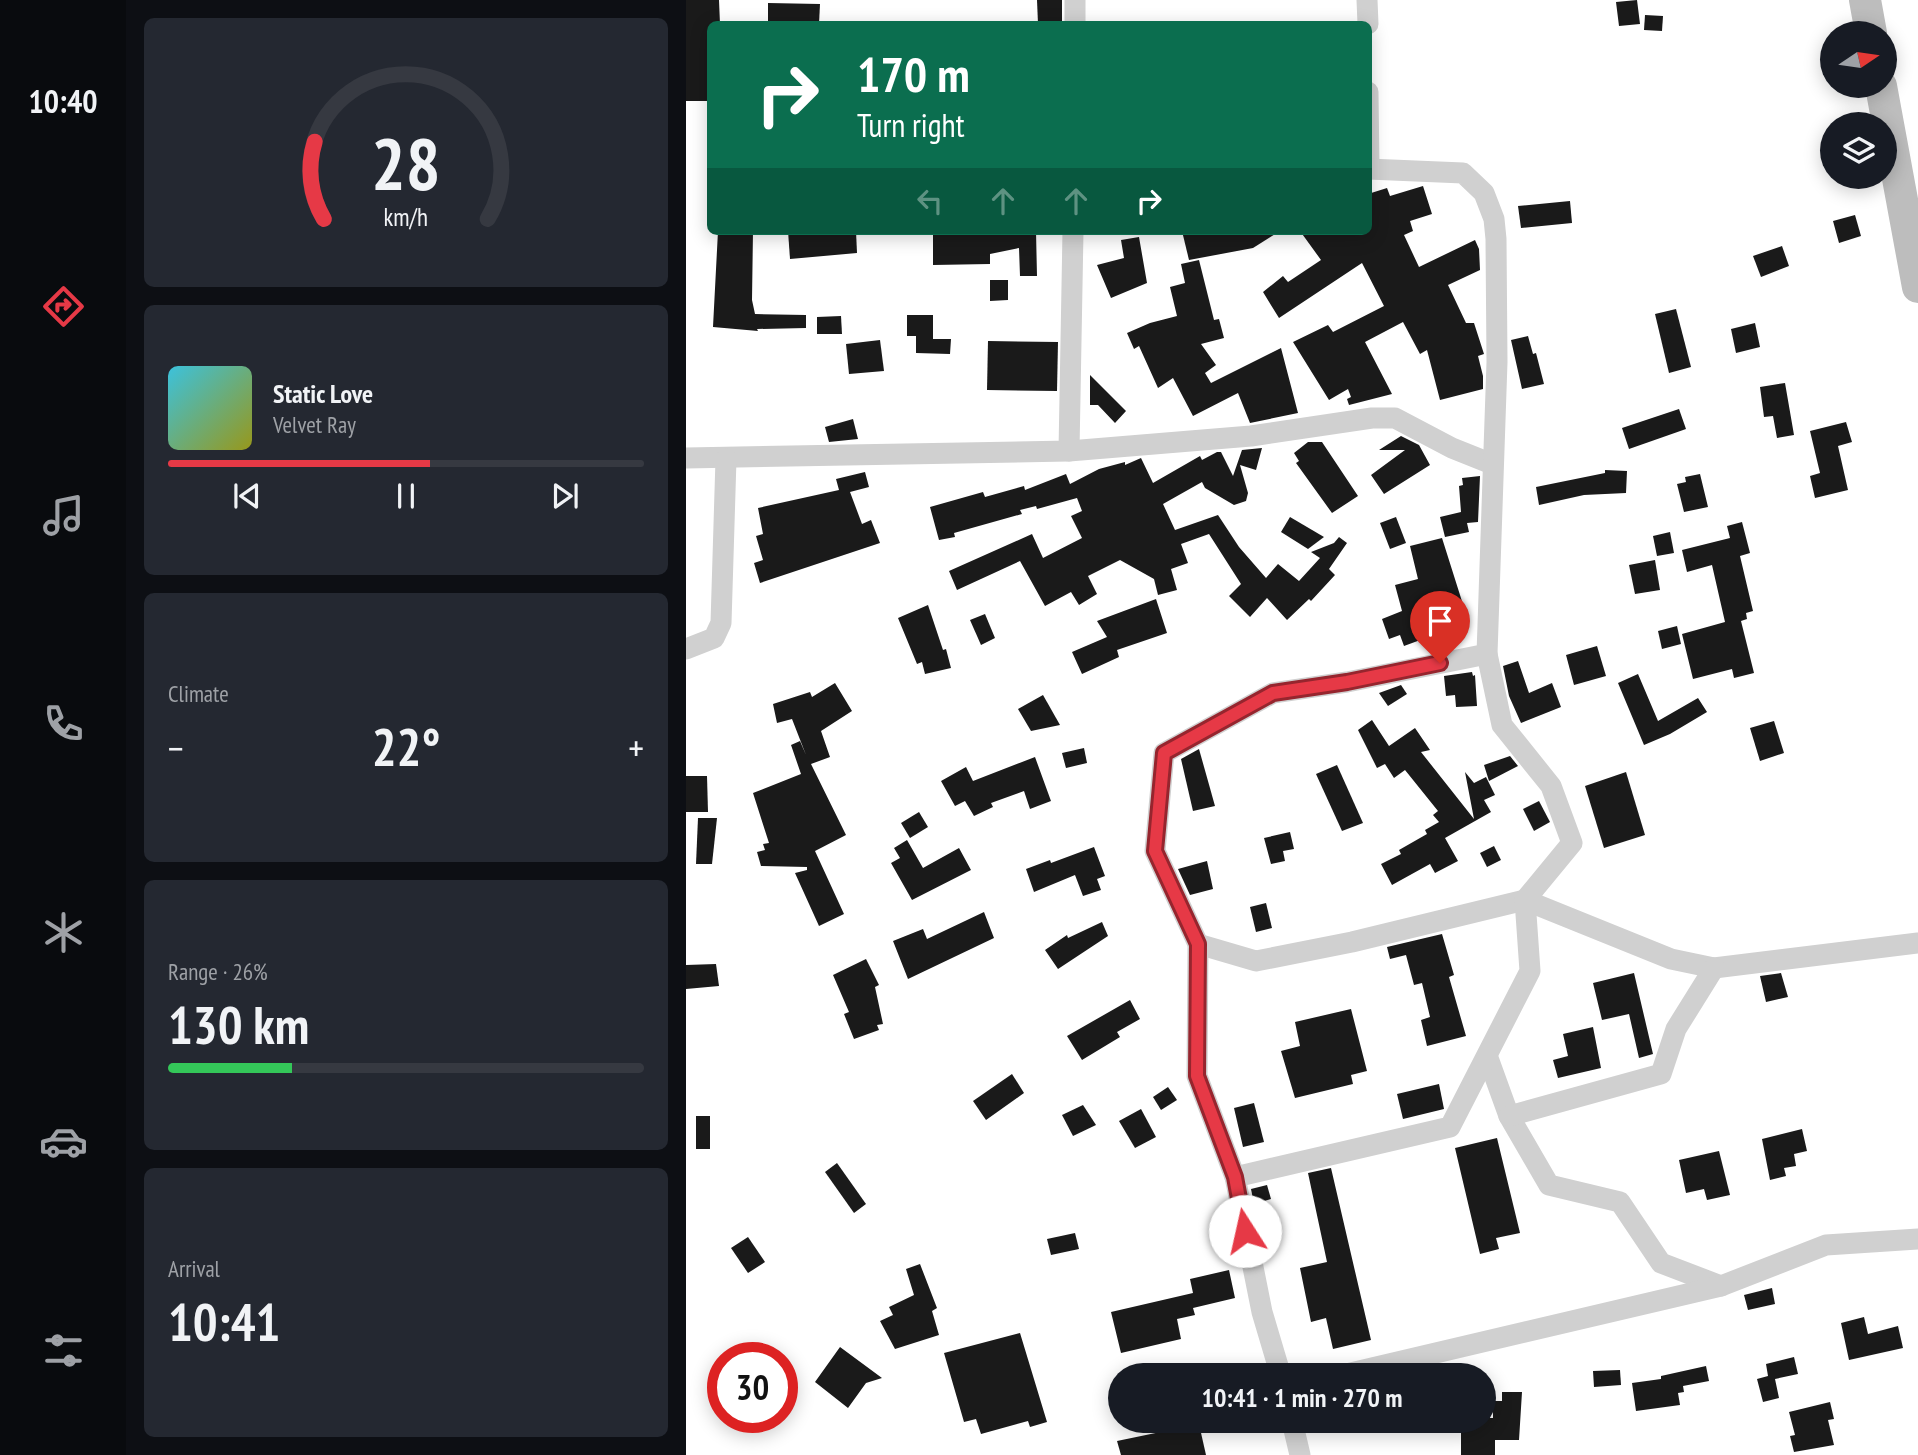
<!DOCTYPE html>
<html lang="en">
<head>
<meta charset="utf-8">
<style>
	:root { --surface:#171b24; --page:#242831; --text:#f1f3f6; --muted:#9ea1a6; --line:#363941; --accent:#e63946 }
	body { margin:0; font-family:"PT Sans Narrow",sans-serif; background:var(--page); color:var(--text); height:100vh; display:flex; flex-direction:column; font-size:26px; white-space:nowrap }
	* { box-sizing:border-box; margin:0 }
	p { font-size:23px; color:var(--muted) }
	.icon { flex:none; width:38px; height:38px; fill:none; stroke:currentColor; stroke-width:2; stroke-linecap:round; stroke-linejoin:round }
	.map { position:relative; flex:1; overflow:hidden }
	.panel { display:flex; flex-direction:column; gap:18px; padding:18px; background:#0d0f14; width:560px }
	.panel>* { flex:none }
	.hud { position:absolute; left:21px; top:21px; width:665px; height:214px; border-radius:10px; box-shadow:0 4px 18px #0003; background:#0b6e4f; color:#fff; overflow:hidden }
	.needle { width:46px; rotate:77deg }
	.fabs { position:absolute; left:1134px; top:21px; display:grid; gap:14px }
	.fabs a { display:grid; place-items:center; width:77px; height:77px; border-radius:50%; background:var(--surface); box-shadow:0 4px 18px #0003; font-size:35px }
	.speed { position:absolute; left:21px; top:1342px; display:flex; gap:14px; font-size:35px; font-weight:700; text-align:center }
	.speed>* { display:grid; place-content:center; width:91px; height:91px; border-radius:50%; background:var(--surface); box-shadow:0 4px 18px #0003; line-height:1 }
	.speed .limit { border:10px solid #d22; background:#fff; color:#111 }
	.pin { position:absolute; display:grid; place-items:center; width:60px; height:60px; color:#fff; margin:-72px -30px; border-radius:50% 50% 50% 0; rotate:-45deg; box-shadow:0 0 7px #0007 }
	.pin .icon { rotate:45deg }
	.me { position:absolute; width:77px; margin:-38px; rotate:350deg; stroke-linejoin:round; filter:drop-shadow(0 0 5px #0008) }
	.turn { display:flex; align-items:center; gap:24px; height:147px; padding:0 35px; font-size:32px }
	.turn .icon { width:91px; height:91px; stroke-width:2.5 }
	.turn b { display:block; font-size:49px; line-height:60px }
	.lanes { display:flex; align-items:center; height:66px; padding:0 35px; background:#0003; justify-content:center; gap:35px; direction:ltr }
	.lanes .off { opacity:.35 }
	.big { font-size:52px; font-weight:800; line-height:1.1 }
	.panel .widget { flex:1; display:flex; flex-direction:column; justify-content:center; gap:10px; min-width:0; padding:0 24px; border-radius:10px; background:var(--page) }
	.panel .dial { align-items:center; gap:0 }
	.dial svg { height:182px; overflow:visible; fill:none; stroke:var(--line); stroke-width:7; stroke-linecap:round; text-anchor:middle }
	.dial text { fill:var(--text); stroke:none }
	.song { display:flex; align-items:center; gap:21px }
	.cover { width:84px; height:84px; border-radius:10px; background:linear-gradient(135deg,hsl(190 70% 55%),hsl(60 70% 35%)) }
	.played { height:7px; border-radius:4px; background:linear-gradient(90deg,var(--accent) 55%,var(--line) 55%) }
	.keys { display:flex; justify-content:space-around; direction:ltr }
	.heat { display:flex; justify-content:space-between; align-items:center; font-size:38px; direction:ltr }
	.charge { height:10px; border-radius:5px; background:linear-gradient(90deg,#34c759 26%,var(--line) 0) }
	.trip { position:absolute; left:422px; top:1363px; width:388px; height:70px; border-radius:35px; background:var(--surface); box-shadow:0 4px 18px #0003; font-weight:800; line-height:70px; text-align:center }
	main { display:flex; flex:1; min-height:0 }
	.tab-bar { display:flex; flex-direction:column; width:126px; justify-content:space-around; align-items:center; background:#090b0e; color:var(--muted) }
	.tab-bar .icon { width:49px; height:49px }
	.tab-bar .active { color:var(--accent) }
	.tab-bar b { font-size:32px; color:var(--text) }
	.map>svg:first-child { display:block }
	.building { fill:#1a1a1a }
	.lines { fill:none; stroke-linecap:round; stroke-linejoin:round }
	.street { stroke:#d0d0d0; stroke-width:21 }
	.secondary { stroke:#bdbdbd; stroke-width:32 }
	.route-casing { stroke:#96252e; stroke-width:18 }
	.route { stroke:#e63946; stroke-width:12 }
</style>
</head>
<body>
<main>
<nav class="tab-bar">
<b>10:40</b>
<svg class="icon active" aria-label="directions" viewBox="0 0 24 24"><path d="M12 3l9 9-9 9-9-9zM9 14v-3h6M13 9l2 2-2 2"/></svg>
<svg class="icon" aria-label="music" viewBox="0 0 24 24"><path d="M9 18V5l10-2v13"/><circle cx="6" cy="18" r="3"/><circle cx="16" cy="16" r="3"/></svg>
<svg class="icon" aria-label="phone" viewBox="0 0 24 24"><path d="M5 4h4l2 5-3 2q2 4 5 5l2-3 5 2v4C11 20 4 13 5 4z"/></svg>
<svg class="icon" aria-label="climate" viewBox="0 0 24 24"><path d="M12 3v18M4 7l16 10M4 17L20 7"/></svg>
<svg class="icon" aria-label="car" viewBox="0 0 24 24"><path d="M5 17H2v-5l4-1 3-4h7l3 4 3 1v5h-3M9 17h6M6 11h13"/><circle cx="7" cy="17" r="2"/><circle cx="17" cy="17" r="2"/></svg>
<svg class="icon" aria-label="filters" viewBox="0 0 24 24"><path d="M4 7h16M4 17h16"/><circle cx="9" cy="7" r="2"/><circle cx="15" cy="17" r="2"/></svg>
</nav>
<section class="panel">
<div class="widget dial"><svg viewBox="0 0 100 80">
<path d="M14 69A42 42 0 1 1 86 69"/>
<path d="M14 69A42 42 0 0 1 10 35" stroke="#e63946"/>
<text x="50" y="56" font-size="32" font-weight="700">28</text>
<text x="50" y="72" font-size="11">km/h</text>
</svg></div>
<div class="widget">
<div class="song"><i class="cover"></i><div><b>Static Love</b><p>Velvet Ray</p></div></div>
<div class="played"></div>
<div class="keys"><svg class="icon" aria-label="previous" viewBox="0 0 24 24"><path d="M18 5L8 12l10 7zM5 5v14"/></svg><svg class="icon" aria-label="pause" viewBox="0 0 24 24"><path d="M8 5v14M16 5v14"/></svg><svg class="icon" aria-label="next" viewBox="0 0 24 24"><path d="M6 5l10 7-10 7zM19 5v14"/></svg></div>
</div>
<div class="widget"><p>Climate</p>
<div class="heat"><a>−</a><b class="big">22°</b><a>+</a></div>
</div>
<div class="widget"><p>Range · 26%</p><b class="big">130 km</b><div class="charge"></div></div>
<div class="widget"><p>Arrival</p><b class="big">10:41</b></div>
</section>
<div class="map">
<svg width="1232" height="1455" viewBox="0 0 1232 1455">
	<rect width="100%" height="100%" fill="#fff"/>
	<g class="building">
		<path d="M0 0H33L34 24H24V101H0Z"/>
		<path d="M351 0H376V24H352Z"/>
		<path d="M951 0 954 24 933 26 930 2Z"/>
		<path d="M82 3 134 4 133 24H82Z"/>
		<path d="M959 15 977 16 976 31 958 30Z"/>
		<path d="M737 186 746 214 724 221 727 231 718 235 733 267 789 240 793 249 794 270 762 285 780 323H788L798 354 792 356 797 376V389L754 400 741 350 734 354 717 322 679 342 706 394 663 405 661 399 665 397 662 389 643 400 607 342 642 325 647 332 698 306 676 263 593 318 577 292 597 276 602 282 635 260 614 231H682V194L701 188 704 196Z"/>
		<path d="M884 201 886 223 835 228 832 206Z"/>
		<path d="M1169 215 1175 236 1153 243 1147 221Z"/>
		<path d="M32 231H67L66 300 69 314 120 315V328L71 329 72 331 27 327Z"/>
		<path d="M102 231H170L171 253 104 259Z"/>
		<path d="M247 231H350L351 276H334L333 248 304 254V264L247 265Z"/>
		<path d="M496 231H594L567 248 503 260Z"/>
		<path d="M453 237 461 283 425 298 411 265 438 258 435 240Z"/>
		<path d="M1096 246 1103 266 1075 277 1067 256Z"/>
		<path d="M513 260 528 320 533 319 538 338 515 344 530 365 519 373 525 383 595 348 612 413 564 423 552 393 507 416 487 378 472 388 453 346 448 349 441 333 464 323 491 316 484 287 499 283 495 264Z"/>
		<path d="M304 280H322V300L304 301Z"/>
		<path d="M990 309 1005 367 983 373 969 314Z"/>
		<path d="M221 315H247V339H265L264 354 230 353V336H221Z"/>
		<path d="M155 316 156 334H131V317Z"/>
		<path d="M1069 323 1074 347 1050 353 1045 329Z"/>
		<path d="M842 336 847 354 850 353 858 384 836 389 825 340Z"/>
		<path d="M194 340 198 371 163 374 160 344Z"/>
		<path d="M302 341 372 342 371 391 301 390Z"/>
		<path d="M404 375 440 411 429 423 412 405H404Z"/>
		<path d="M1099 383 1108 435 1091 438 1087 416 1078 417 1074 387Z"/>
		<path d="M993 409 1000 429 943 449 936 428Z"/>
		<path d="M167 419 172 439 143 442 139 427Z"/>
		<path d="M1160 422 1166 442 1152 446 1162 490 1129 498 1124 476 1134 473 1124 431Z"/>
		<path d="M715 436 733 445 744 465 698 494 685 475 719 450H693Z"/>
		<path d="M622 442H636L672 496 646 513 610 463 613 461 608 453Z"/>
		<path d="M576 448 570 470 554 465 562 493 560 501 548 505 519 488 516 482 477 504 489 530 532 515 553 547 580 578 592 564 613 581 634 558 625 552 648 543 653 537 661 543 643 569 649 575 625 601 623 599 601 620 581 598 564 617 543 596 555 584 523 534 495 544 502 563 485 569 491 590 472 595 468 579 434 560 402 576 411 594 393 605 385 592 359 606 334 561 271 590 263 571 346 534 357 558 396 538 385 516 396 511 391 498 351 509 350 506 334 510 336 514 268 533 269 537 253 540 244 507 297 492 299 497 338 486 339 490 380 474 384 484 413 469 439 462V465L455 458 467 483 514 456 516 460 531 452H535L547 476 556 450Z"/>
		<path d="M919 470 941 471 940 493 898 495 853 505 850 487 919 473Z"/>
		<path d="M179 472 183 487 164 492 176 524 185 520 194 543 74 583 68 563 77 560 70 536 77 534 72 508 153 490 150 479Z"/>
		<path d="M1014 474 1022 507 998 512 991 484 1000 482 999 477Z"/>
		<path d="M794 476 792 522 781 523 783 532 759 537 754 517 775 512 773 486 777 485 776 478Z"/>
		<path d="M604 517 638 537 622 549 595 532Z"/>
		<path d="M710 517 720 543 704 549 694 523Z"/>
		<path d="M1056 522 1064 553 1054 556 1067 611 1060 613 1061 619 1055 621 1068 673 1048 678 1046 669 1007 679 996 634 1039 622 1026 565 1001 572 996 550 1044 538 1041 526Z"/>
		<path d="M984 532 988 553 971 556 967 536Z"/>
		<path d="M756 538 780 614 735 625 737 639 718 646 714 635 703 639 696 619 716 611 709 585 732 579 724 546Z"/>
		<path d="M969 560 974 590 949 594 943 565Z"/>
		<path d="M470 599 481 633 431 650 433 657 396 674 386 652 421 637 411 621Z"/>
		<path d="M242 605 257 650 260 649 265 668 239 674 236 662 231 664 212 618Z"/>
		<path d="M299 614 309 638 295 645 284 620Z"/>
		<path d="M991 626 995 644 976 649 972 631Z"/>
		<path d="M911 646 920 676 888 685 880 655Z"/>
		<path d="M832 661 843 693 866 683 875 707 835 723 823 696 817 666Z"/>
		<path d="M786 672 787 676 789 675 791 706 770 707 769 695 760 696 758 676Z"/>
		<path d="M952 674 972 721 1012 698 1021 712 984 734 958 745 932 683Z"/>
		<path d="M149 683 166 711 135 731 144 757 125 764 160 835 129 851 158 914 133 926 109 873 121 870V867L75 866 71 852 79 850 77 844 83 843 67 793 115 774 105 745 114 741 120 755 106 719 91 723 87 704 124 692 126 697Z"/>
		<path d="M715 685 721 694 702 706 693 693Z"/>
		<path d="M357 695 374 725 345 731 332 709Z"/>
		<path d="M686 720 703 746 729 728 744 750 735 752 788 819 779 772 788 783 800 777 809 795 798 800 805 812 759 838 772 861 749 873 744 864 706 885 695 864 715 854 713 850 741 834 739 830 753 822 747 815 752 811 719 770 708 778 699 764 691 768 672 730Z"/>
		<path d="M1088 721 1098 753 1074 761 1064 728Z"/>
		<path d="M398 748 401 763 380 768 376 753Z"/>
		<path d="M513 749 529 806 507 811 495 759Z"/>
		<path d="M824 756 832 766 803 781 798 765Z"/>
		<path d="M349 757 365 801 344 809 338 791 305 803 307 807 288 816 279 801 269 806 255 781 280 767 287 781Z"/>
		<path d="M651 765 677 823 656 831 630 774Z"/>
		<path d="M940 772 959 835 918 848 899 786Z"/>
		<path d="M0 776H21L22 812H0Z"/>
		<path d="M853 801 864 822 848 831 837 809Z"/>
		<path d="M233 812 242 827 224 838 215 823Z"/>
		<path d="M12 818H31L26 864H10Z"/>
		<path d="M604 832 608 849 597 851 599 861 585 864 578 838Z"/>
		<path d="M221 840 237 868 273 848 285 870 226 900 205 863 214 858 208 848Z"/>
		<path d="M808 846 815 860 801 867 794 853Z"/>
		<path d="M408 847 419 876 411 879 415 890 397 896 389 875 348 892 340 869 364 860 365 863Z"/>
		<path d="M521 861 527 889 504 895 492 869Z"/>
		<path d="M580 903 586 928 570 932 564 907Z"/>
		<path d="M298 912 308 938 222 979 207 941 237 929 241 939Z"/>
		<path d="M416 922 422 936 372 969 359 950 381 935 382 938Z"/>
		<path d="M756 934 768 975 763 977 780 1036 741 1046 735 1020 744 1017 736 983 728 985 720 955 704 959 701 947Z"/>
		<path d="M180 959 193 985 189 987 197 1024 191 1025 193 1030 168 1039 158 1014 163 1012 147 975Z"/>
		<path d="M30 964 33 986 0 989V965Z"/>
		<path d="M948 973 967 1054 953 1058 943 1014 916 1020 907 983Z"/>
		<path d="M1095 973 1102 997 1080 1002 1074 976Z"/>
		<path d="M444 1000 454 1019 431 1032 434 1037 396 1060 381 1036Z"/>
		<path d="M665 1009 681 1071 665 1075 667 1084 609 1098 595 1051 614 1046 609 1022Z"/>
		<path d="M907 1027 915 1068 872 1078 867 1060 882 1056 877 1034Z"/>
		<path d="M326 1074 338 1093 300 1120 287 1101Z"/>
		<path d="M753 1084 758 1109 717 1119 711 1094Z"/>
		<path d="M482 1087 491 1100 475 1110 467 1097Z"/>
		<path d="M568 1103 578 1142 557 1147 548 1108Z"/>
		<path d="M397 1105 410 1125 387 1136 376 1115Z"/>
		<path d="M455 1109 470 1137 449 1148 433 1121Z"/>
		<rect x="10" y="1116" width="14" height="33"/>
		<path d="M1116 1129 1121 1151 1108 1154 1110 1166 1098 1168 1100 1176 1084 1180 1076 1139Z"/>
		<path d="M811 1138 834 1233 810 1238 813 1249 794 1254 769 1148Z"/>
		<path d="M1033 1151 1044 1195 1021 1200 1018 1189 1000 1193 993 1160Z"/>
		<path d="M151 1163 180 1204 168 1213 139 1172Z"/>
		<path d="M645 1168 685 1340 647 1349 640 1318 625 1322 614 1268 641 1262 622 1173Z"/>
		<path d="M581 1185 585 1199 568 1204 565 1189Z"/>
		<path d="M389 1233 393 1249 365 1255 361 1239Z"/>
		<path d="M62 1237 79 1262 62 1273 45 1248Z"/>
		<path d="M234 1264 251 1308 246 1311 253 1335 209 1349 194 1321 207 1315 203 1307 228 1295 220 1269Z"/>
		<path d="M543 1270 549 1298 507 1308 509 1315 491 1319 495 1339 435 1353 425 1312 507 1293 504 1279Z"/>
		<path d="M1086 1288 1089 1304 1062 1310 1058 1295Z"/>
		<path d="M1178 1317 1182 1334 1212 1326 1217 1348 1163 1360 1155 1323Z"/>
		<path d="M334 1333 361 1422 344 1427 342 1421 295 1434 290 1419 278 1422 258 1353Z"/>
		<path d="M154 1347 196 1378 180 1383 162 1408 129 1382Z"/>
		<path d="M1108 1357 1112 1374 1089 1379 1093 1398 1077 1402 1071 1379 1082 1376 1080 1364Z"/>
		<path d="M1020 1366 1023 1381 997 1386 998 1392 992 1393 994 1405 950 1411 946 1383 975 1379V1376Z"/>
		<path d="M934 1370 935 1385 908 1387 907 1371Z"/>
		<path d="M816 1392H836L833 1440H809V1455H775V1421H798V1418H807V1401H816Z"/>
		<path d="M1144 1402 1148 1419 1142 1420 1148 1445 1108 1452 1104 1436 1109 1435 1103 1412Z"/>
		<path d="M513 1424 520 1455H435L431 1441Z"/>
	</g>
	<g class="lines">
		<g class="street">
			<path d="M681 0 682 24"/>
			<path d="M389 24V0"/>
			<path d="M682 92 683 169"/>
			<path d="M383 451 387 231"/>
			<path d="M0 458 383 451 565 436 686 418H709L766 448 806 464"/>
			<path d="M0 649 28 638 35 623 40 459"/>
			<path d="M512 944 570 961 666 942 839 900 985 959 1028 968 1232 943"/>
			<path d="M802 1058 823 1116 863 1185 934 1202 975 1263 1035 1286 1140 1245 1232 1239"/>
			<path d="M823 1116 975 1074 990 1029 1028 968"/>
			<path d="M549 1177 764 1127 844 971 839 900 886 843 865 786 816 725 801 654 811 362 810 239 808 219 798 193 777 173 682 169"/>
			<path d="M595 1376 576 1312 549 1177 511 1076 512 944 469 851 478 753 587 693 661 682 801 654"/>
			<path d="M652 1376 1035 1286"/>
			<path d="M606 1421 614 1455"/>
		</g>
		<g class="secondary">
			<path d="M1179 0 1185 33"/>
			<path d="M1195 86 1232 287"/>
		</g>
	</g>
	<g class="lines">
		<defs>
			<path id="route" d="M559 1231 549 1177 511 1076 512 944 469 851 478 753 587 693 661 682 754 663"/>
		</defs>
		<use href="#route" class="route-casing"/>
		<use href="#route" class="route"/>
	</g>
</svg>
<div class="fabs">
<a><svg class="needle" viewBox="-14 -14 28 28"><path d="M0-13l5 13h-10z" fill="#e53935"/><path d="M0 13l5-13h-10z" fill="#9ea1a6"/></svg></a>
<a><svg class="icon" aria-label="layers" viewBox="0 0 24 24"><path d="M12 4l9 5-9 5-9-5zM3 14l9 5 9-5"/></svg></a>
</div>
<div class="speed"><div class="limit">30</div></div>
<div class="pin" style="left:754px;top:663px;background:#d93025"><svg class="icon" aria-label="arrive" viewBox="0 0 24 24"><path d="M6 21V4h12l-3 4 3 4H6"/></svg></div>
<svg class="me" style="left:559px;top:1231px" viewBox="-20 -20 40 40"><circle r="19" fill="#fff"/><path d="M0-13L10 11 0 6-10 11z" fill="#e63946"/></svg>
<div class="trip">10:41 · 1 min · 270 m</div>
<div class="hud">
<div class="turn"><svg class="icon" aria-label="right" viewBox="0 0 24 24"><path d="M7 20v-9h11M14 6l5 5-5 5"/></svg><div><b>170 m</b>Turn right</div></div>
<div class="lanes"><svg class="icon off" aria-label="left" viewBox="0 0 24 24"><path d="M17 20v-9H6M10 6l-5 5 5 5"/></svg><svg class="icon off" aria-label="ahead" viewBox="0 0 24 24"><path d="M12 20V5M6 11l6-6 6 6"/></svg><svg class="icon off" aria-label="ahead" viewBox="0 0 24 24"><path d="M12 20V5M6 11l6-6 6 6"/></svg><svg class="icon" aria-label="right" viewBox="0 0 24 24"><path d="M7 20v-9h11M14 6l5 5-5 5"/></svg></div>
</div>
</div>
</main>
</body>
</html>
